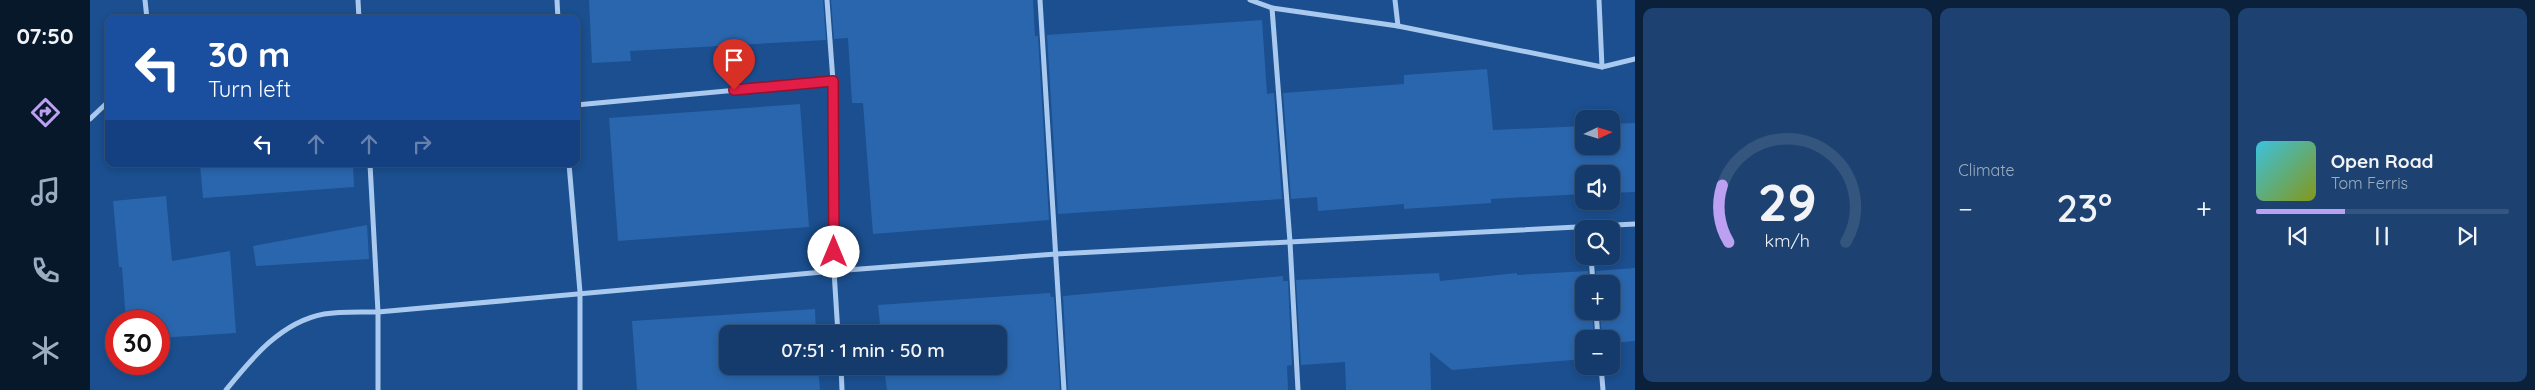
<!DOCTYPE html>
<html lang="en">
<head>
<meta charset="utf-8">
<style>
	:root { --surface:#143b6b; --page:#1d4271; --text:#f1f3f6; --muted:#9dadc1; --line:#33557e; --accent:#bca0f2 }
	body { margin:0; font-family:Quicksand,sans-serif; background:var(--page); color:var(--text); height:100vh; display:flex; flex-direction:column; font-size:19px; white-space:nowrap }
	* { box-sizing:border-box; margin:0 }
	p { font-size:16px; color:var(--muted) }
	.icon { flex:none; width:28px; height:28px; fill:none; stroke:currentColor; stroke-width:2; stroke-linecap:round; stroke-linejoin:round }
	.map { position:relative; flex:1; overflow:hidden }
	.side { display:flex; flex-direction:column; gap:8px; padding:8px; background:#0b203b; width:900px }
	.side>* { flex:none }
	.banner { position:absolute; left:15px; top:15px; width:475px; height:152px; border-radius:10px; box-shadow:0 2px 8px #0003,0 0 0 1px var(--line); background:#1a4fa0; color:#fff; overflow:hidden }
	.needle { width:32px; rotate:86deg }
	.fabs { position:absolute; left:1485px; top:110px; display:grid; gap:10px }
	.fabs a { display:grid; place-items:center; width:45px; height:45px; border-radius:10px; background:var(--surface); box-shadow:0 2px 8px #0003,0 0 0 1px var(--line); font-size:25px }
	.speed { position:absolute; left:15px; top:310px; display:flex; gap:10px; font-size:25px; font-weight:700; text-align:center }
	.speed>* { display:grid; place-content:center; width:65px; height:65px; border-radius:50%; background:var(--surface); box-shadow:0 2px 8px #0003,0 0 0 1px var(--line); line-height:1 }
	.speed .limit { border:8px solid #d22; background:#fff; color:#111 }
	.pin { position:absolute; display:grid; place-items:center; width:42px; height:42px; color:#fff; margin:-51px -21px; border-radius:50% 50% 50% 0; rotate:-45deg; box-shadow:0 0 5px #0007 }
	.pin .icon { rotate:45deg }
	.me { position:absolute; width:55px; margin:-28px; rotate:0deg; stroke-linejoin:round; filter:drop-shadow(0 0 4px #0008) }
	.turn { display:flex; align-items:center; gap:18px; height:105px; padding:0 20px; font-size:22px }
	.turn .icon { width:65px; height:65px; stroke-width:2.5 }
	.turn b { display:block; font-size:35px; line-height:42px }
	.lanes { display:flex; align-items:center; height:48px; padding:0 20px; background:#0003; justify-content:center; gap:25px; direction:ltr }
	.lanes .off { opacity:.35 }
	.big { font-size:38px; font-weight:600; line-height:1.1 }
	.side .tile { flex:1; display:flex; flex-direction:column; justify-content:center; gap:8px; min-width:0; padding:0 18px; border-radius:10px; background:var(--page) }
	.side .dial { align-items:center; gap:0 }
	.dial svg { height:130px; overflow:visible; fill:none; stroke:var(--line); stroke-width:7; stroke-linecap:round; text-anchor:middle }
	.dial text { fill:var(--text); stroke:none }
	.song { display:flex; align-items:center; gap:15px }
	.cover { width:60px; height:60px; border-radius:8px; background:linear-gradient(135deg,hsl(190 70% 55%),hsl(70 70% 35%)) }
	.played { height:5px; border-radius:2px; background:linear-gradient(90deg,var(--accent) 35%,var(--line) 35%) }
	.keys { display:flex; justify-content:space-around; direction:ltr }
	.heat { display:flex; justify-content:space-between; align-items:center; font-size:28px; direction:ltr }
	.side .tiles { flex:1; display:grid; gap:8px; grid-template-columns:repeat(3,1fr) }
	.trip { position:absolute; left:629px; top:325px; width:288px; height:50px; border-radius:10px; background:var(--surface); box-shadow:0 2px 8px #0003,0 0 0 1px var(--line); font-weight:600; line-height:50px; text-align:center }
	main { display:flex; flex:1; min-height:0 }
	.dock { display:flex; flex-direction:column; width:90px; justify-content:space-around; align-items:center; background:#08182b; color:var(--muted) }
	.dock .icon { width:35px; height:35px }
	.dock .on { color:var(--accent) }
	.dock b { font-size:22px; color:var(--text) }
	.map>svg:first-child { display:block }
	.building { fill:#2a66ad }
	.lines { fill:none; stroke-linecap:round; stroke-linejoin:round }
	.minor { stroke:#a9c9ee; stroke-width:5 }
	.route-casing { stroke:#92132f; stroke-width:12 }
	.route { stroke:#e11d48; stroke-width:9 }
</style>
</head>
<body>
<main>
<nav class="dock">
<b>07:50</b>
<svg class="icon on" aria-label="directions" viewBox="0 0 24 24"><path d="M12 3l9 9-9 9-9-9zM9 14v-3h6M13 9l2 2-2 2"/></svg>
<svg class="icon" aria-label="music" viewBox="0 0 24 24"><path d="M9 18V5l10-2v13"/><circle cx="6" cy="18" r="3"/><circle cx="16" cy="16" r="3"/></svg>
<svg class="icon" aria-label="phone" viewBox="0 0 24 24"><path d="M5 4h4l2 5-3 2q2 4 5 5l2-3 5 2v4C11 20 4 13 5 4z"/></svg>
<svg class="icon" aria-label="climate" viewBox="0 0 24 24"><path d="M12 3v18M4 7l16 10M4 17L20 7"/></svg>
</nav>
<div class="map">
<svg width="1545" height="390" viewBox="0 0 1545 390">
	<rect width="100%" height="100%" fill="#1b4f8f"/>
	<g class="building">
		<path d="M499 0H733L736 40 540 51 541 61 502 63Z"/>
		<path d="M741 0H943L945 36H948L959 220 783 234 773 103H762L758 38 744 39Z"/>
		<path d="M1172 20 1177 94 1184 93 1192 199 968 214 957 35Z"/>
		<path d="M1397 69 1403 130 1494 126V146H1521V124L1545 123V192L1521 193V174H1494V194L1401 199V203L1314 209V204L1228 211 1227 197 1201 199 1193 93 1314 84V75Z"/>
		<path d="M710 104 719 227 528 241 519 118Z"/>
		<path d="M110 164H263L264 187 113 198Z"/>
		<path d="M76 196 82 261 140 251 146 333 69 338V321H36L32 267H29L23 201Z"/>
		<path d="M277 225 279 259 166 266 163 246Z"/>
		<path d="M1545 268V341L1521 343V339H1512L1510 311H1521V284H1507L1506 271Z"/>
		<path d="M1498 271 1499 284H1494V311H1502L1504 339H1494V359L1362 370 1340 352 1341 390H1256L1255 362 1211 365 1206 280 1349 273 1350 281 1427 273V275Z"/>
		<path d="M1193 276V281H1198L1202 365 1197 366 1198 390H978L973 296Z"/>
		<path d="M960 293 961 297H964L970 390H797L794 366H908V334H791L788 305Z"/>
		<path d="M725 309 726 334H638V366H728L730 390H547L542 321Z"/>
	</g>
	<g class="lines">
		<g class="minor">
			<path d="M55 0 57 19"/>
			<path d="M268 0 269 19"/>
			<path d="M467 0 468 19"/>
			<path d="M737 0 743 81 744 271 748 334"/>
			<path d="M950 0 974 390"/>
			<path d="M1160 0 1182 8 1308 26 1512 67 1545 59"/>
			<path d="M1305 0 1308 26"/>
			<path d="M1509 0 1512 67"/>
			<path d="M1182 8 1200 242 1208 390"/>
			<path d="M486 105 743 81"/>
			<path d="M0 119 19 101"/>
			<path d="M280 164 288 312V390"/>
			<path d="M479 164 490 292V390"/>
			<path d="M1501 256 1503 284"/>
			<path d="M1506 311 1508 339"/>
			<path d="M751 366 752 390"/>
			<path d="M1511 366 1513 390"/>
			<path d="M136 390C162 358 191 322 234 314 251 311 271 312 288 312L744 271 966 254 1545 224"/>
		</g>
	</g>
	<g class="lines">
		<defs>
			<path id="route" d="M644 90 743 81 744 252"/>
		</defs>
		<use href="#route" class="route-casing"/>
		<use href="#route" class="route"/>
	</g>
</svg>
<div class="fabs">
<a><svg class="needle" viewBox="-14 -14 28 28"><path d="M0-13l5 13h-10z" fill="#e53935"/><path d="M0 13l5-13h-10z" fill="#9dadc1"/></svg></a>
<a><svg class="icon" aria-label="sound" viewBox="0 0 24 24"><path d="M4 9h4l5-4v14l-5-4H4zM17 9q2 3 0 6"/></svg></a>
<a><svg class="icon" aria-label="search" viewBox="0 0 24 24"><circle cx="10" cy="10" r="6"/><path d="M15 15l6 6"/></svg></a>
<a>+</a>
<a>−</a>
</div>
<div class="speed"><div class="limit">30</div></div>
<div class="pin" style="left:644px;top:90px;background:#d93025"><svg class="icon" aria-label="arrive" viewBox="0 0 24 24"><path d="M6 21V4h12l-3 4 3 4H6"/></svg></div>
<svg class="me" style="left:744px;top:252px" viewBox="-20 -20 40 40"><circle r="19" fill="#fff"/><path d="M0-13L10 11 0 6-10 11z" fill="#e11d48"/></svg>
<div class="trip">07:51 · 1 min · 50 m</div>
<div class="banner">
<div class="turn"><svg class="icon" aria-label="left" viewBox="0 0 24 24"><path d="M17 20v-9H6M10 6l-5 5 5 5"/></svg><div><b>30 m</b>Turn left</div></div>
<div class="lanes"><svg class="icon" aria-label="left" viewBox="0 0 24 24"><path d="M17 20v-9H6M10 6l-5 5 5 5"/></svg><svg class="icon off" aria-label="ahead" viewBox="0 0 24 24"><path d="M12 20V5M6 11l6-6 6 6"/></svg><svg class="icon off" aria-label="ahead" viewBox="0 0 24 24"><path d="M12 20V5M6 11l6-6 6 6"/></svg><svg class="icon off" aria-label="right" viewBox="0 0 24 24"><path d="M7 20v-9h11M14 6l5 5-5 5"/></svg></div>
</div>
</div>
<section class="side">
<div class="tiles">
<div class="tile dial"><svg viewBox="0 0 100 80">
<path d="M14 69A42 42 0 1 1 86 69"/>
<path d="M14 69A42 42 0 0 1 10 34" stroke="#bca0f2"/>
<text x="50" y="56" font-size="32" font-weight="700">29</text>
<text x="50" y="72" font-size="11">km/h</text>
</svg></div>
<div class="tile"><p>Climate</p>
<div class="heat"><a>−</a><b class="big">23°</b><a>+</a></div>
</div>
<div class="tile">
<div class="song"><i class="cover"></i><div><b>Open Road</b><p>Tom Ferris</p></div></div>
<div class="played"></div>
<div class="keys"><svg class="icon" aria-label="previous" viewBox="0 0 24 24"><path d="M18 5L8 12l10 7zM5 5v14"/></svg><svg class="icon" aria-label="pause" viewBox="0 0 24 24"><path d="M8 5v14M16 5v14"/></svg><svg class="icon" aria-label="next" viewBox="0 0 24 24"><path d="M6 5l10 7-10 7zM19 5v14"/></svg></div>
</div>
</div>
</section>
</main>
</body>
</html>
